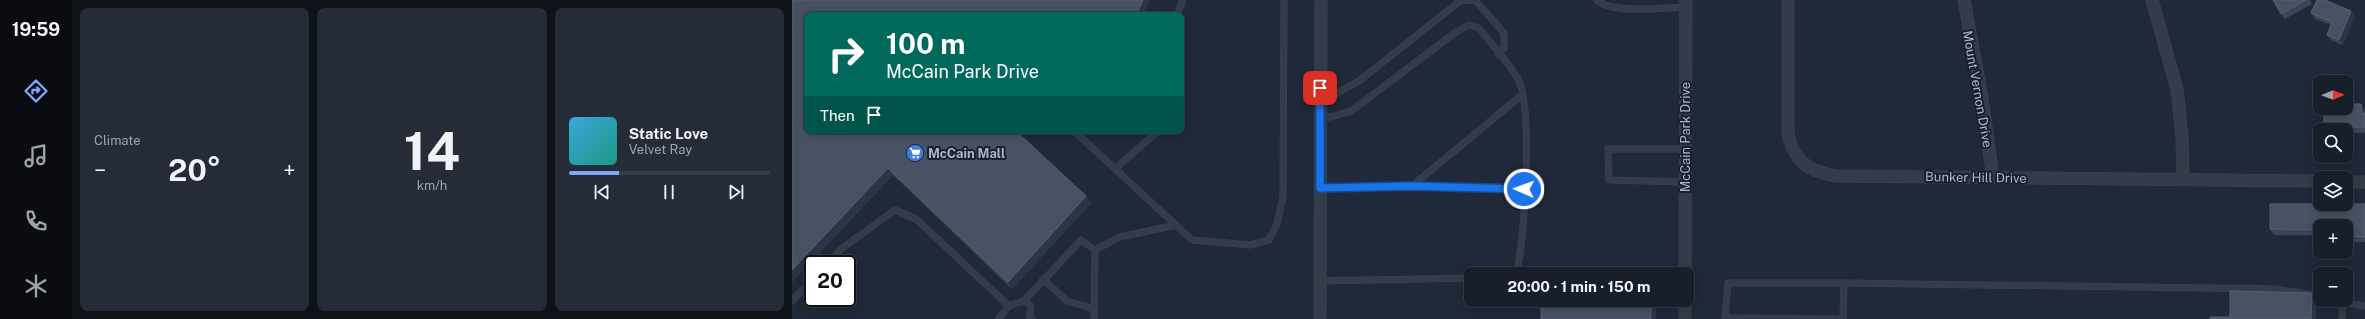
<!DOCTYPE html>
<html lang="en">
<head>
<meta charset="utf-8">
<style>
	:root { --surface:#181f2b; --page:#252c37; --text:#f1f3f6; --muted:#9fa2a9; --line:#363d47; --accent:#7ea8fb }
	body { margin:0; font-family:"Public Sans",sans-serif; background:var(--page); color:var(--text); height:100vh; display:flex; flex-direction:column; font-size:15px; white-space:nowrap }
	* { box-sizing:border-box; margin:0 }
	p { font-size:13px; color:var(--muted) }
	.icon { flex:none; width:22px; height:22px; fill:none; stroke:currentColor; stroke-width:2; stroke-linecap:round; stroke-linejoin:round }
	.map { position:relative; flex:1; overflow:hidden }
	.side { display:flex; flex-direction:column; gap:8px; padding:8px; background:#0d1118; width:720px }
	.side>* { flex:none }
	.top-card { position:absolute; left:12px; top:12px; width:380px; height:122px; border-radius:8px; box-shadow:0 2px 10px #0003,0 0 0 1px var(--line); background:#00695c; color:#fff; overflow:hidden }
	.needle { width:26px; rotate:89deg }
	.buttons { position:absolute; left:1521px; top:75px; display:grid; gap:8px }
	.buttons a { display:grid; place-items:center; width:40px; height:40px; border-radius:8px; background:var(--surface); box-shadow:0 2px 10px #0003,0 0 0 1px var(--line); font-size:20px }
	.speed { position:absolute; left:12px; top:255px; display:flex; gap:8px; font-size:20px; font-weight:700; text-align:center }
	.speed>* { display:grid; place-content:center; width:52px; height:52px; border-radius:50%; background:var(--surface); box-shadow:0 2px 10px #0003,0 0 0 1px var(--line); line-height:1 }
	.speed .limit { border:2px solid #111; border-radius:6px; background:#fff; color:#111 }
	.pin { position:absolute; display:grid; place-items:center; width:34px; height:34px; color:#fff; margin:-17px; border-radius:8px; box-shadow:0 2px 6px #0006 }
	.me { position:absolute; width:44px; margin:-22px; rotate:272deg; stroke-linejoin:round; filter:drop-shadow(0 0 3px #0008) }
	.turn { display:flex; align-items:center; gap:14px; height:84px; padding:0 16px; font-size:18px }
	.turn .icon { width:52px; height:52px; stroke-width:2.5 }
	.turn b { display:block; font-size:28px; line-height:34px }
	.then { display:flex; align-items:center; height:38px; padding:0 16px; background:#0003; gap:8px; font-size:15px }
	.big { font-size:30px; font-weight:700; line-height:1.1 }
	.side .card { flex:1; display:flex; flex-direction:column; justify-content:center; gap:6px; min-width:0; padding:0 14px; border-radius:8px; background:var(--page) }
	.side .dial { align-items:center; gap:0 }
	.dial b { font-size:52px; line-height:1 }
	.song { display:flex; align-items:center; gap:12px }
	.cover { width:48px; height:48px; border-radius:6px; background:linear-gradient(135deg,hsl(200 70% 55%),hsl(170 70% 35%)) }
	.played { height:4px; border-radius:2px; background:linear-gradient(90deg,var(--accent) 25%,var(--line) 25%) }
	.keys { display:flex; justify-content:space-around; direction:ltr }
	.heat { display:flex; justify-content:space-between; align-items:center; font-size:22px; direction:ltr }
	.side .tiles { flex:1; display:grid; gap:8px; grid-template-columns:repeat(3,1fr) }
	.trip { position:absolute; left:672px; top:267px; width:230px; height:40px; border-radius:8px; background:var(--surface); box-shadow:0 2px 10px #0003,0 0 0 1px var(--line); font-weight:700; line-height:40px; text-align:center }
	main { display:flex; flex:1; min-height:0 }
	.tab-bar { display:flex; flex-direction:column; width:72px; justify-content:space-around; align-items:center; background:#0a0c11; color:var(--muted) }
	.tab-bar .icon { width:28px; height:28px }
	.tab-bar .current { color:var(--accent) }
	.tab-bar b { font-size:18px; color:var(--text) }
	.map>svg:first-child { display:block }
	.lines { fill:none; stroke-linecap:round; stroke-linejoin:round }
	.lane-casing { stroke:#3d4553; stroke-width:7 }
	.street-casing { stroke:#3d4553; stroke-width:13 }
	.lane { stroke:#343c49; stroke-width:6 }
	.street { stroke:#343c49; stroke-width:12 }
	.wall { fill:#3b4558 }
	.shaded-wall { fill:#2b3547 }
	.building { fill:#475264; stroke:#576173 }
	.route-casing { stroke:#114b97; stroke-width:10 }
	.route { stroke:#1a73e8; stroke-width:7 }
	.labels { text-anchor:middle; stroke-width:4; stroke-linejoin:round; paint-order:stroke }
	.street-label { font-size:13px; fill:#aeb6c6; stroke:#19212e }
	.poi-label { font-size:13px; font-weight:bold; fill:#aeb6c6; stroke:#19212e; text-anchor:start }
</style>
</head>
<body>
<main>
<nav class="tab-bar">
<b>19:59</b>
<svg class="icon current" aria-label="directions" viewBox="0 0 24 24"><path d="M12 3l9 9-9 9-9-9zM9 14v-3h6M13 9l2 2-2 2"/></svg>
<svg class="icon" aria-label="music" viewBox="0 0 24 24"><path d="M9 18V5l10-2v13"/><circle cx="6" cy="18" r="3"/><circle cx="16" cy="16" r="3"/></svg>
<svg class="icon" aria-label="phone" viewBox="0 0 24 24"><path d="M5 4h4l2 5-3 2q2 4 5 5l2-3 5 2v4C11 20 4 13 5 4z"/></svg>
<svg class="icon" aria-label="climate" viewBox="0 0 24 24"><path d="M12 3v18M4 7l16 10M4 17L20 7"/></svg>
</nav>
<section class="side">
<div class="tiles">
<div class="card"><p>Climate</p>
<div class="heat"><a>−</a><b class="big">20°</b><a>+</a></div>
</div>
<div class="card dial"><b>14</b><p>km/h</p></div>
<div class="card">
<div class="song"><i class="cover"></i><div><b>Static Love</b><p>Velvet Ray</p></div></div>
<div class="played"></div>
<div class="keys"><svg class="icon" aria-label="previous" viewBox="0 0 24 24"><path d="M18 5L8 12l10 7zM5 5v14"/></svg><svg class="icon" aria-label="pause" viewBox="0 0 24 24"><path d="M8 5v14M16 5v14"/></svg><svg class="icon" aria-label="next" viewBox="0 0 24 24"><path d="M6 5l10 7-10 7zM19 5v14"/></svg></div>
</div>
</div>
</section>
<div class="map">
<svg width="1573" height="319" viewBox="0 0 1573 319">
	<rect width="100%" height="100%" fill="#202939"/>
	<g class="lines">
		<defs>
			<g id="lane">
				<path d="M805 0C818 14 874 8 894 7"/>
				<path d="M385 15 391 0"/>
				<path d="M528 103 567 81 668 1 683 0 712 33V48L706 54"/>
				<path d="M528 117H539L559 111 664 32 677 25 687 28C699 44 716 61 726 79 741 106 733 238 725 270L719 274"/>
				<path d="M282 131 400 240 458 245 477 240 485 224 491 197 492 0"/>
				<path d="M323 169 366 131"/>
				<path d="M893 182 817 180 816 149H893"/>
				<path d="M620 186 732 189"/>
				<path d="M528 188 620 186 730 95"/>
				<path d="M35 264 49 249 103 210 124 219 217 306 206 319"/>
				<path d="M251 279 275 301 302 309"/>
				<path d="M528 281 679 278"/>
				<path d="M1052 283 1483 289 1528 296"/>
				<path d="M233 300 239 307 237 316 240 319"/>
				<path d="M1539 300 1573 306"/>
				<path d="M0 301 21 279"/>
				<path d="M217 306 233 300 289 240 303 250"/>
				<path d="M933 318 1051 319"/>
				<path d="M302 319 303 250 328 237 384 225"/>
				<path d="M933 319 936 283H1052L1051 318"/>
				<path d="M1550 319 1551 303"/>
			</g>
			<g id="street">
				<path d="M996 0V135C1004 163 1016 171 1044 176L1528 181"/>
				<path d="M1172 0 1190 98 1201 178"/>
				<path d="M1360 0 1385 89 1390 137 1391 180"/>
				<path d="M1554 182H1573"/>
				<path d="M893 274 894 0"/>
				<path d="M893 300V319"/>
				<path d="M528 319 529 0"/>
			</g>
		</defs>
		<use href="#lane" class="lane-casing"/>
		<use href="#street" class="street-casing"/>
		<use href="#lane" class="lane"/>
		<use href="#street" class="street"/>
	</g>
	<g class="wall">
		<path d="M0 0 15 15 294 196 299 203 220 289 101 175 0 282Z"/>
		<path d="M1481 0H1518L1520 4 1493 19 1489 14Z"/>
		<path d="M1559 11 1563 16 1551 45 1539 40 1535 35 1539 25 1523 19 1519 13Z"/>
		<path d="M1559 104H1569L1573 109V133H1554V130H1534L1532 128Z"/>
		<path d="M1573 204V242H1554V226H1528V235H1482L1478 229Z"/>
	</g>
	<g class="shaded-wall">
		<path d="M351 0H358L352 15H344Z"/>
		<path d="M1559 11 1563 16 1551 45 1547 40Z"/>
		<path d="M1555 98 1559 104H1555Z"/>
		<path d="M1569 104 1573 109V118L1570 113Z"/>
		<path d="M96 168 101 175 0 282V270Z"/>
		<path d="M294 196 299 203 220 289 216 282Z"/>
		<path d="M1520 293 1524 300V319H1519Z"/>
		<rect x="859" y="300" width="5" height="19"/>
	</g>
	<g class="building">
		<path d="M0 0H351L344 15H15V131H224L294 196 216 282 96 168 0 270Z"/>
		<path d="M1481 0H1514L1489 14Z"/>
		<path d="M1525 0H1533L1559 11 1547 40 1535 35 1540 22 1519 13Z"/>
		<path d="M1554 98H1555V104H1569L1570 113H1573V127L1532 128V108H1554Z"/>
		<path d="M1478 204H1573V237L1554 236V226H1528V230L1478 229Z"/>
		<path d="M1438 291 1520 293 1519 319H1418V317H1438Z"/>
		<rect x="749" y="300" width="110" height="19"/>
	</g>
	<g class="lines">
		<defs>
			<path id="route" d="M528 88V188L620 186 732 189"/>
		</defs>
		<use href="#route" class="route-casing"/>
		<use href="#route" class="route"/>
	</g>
	<defs>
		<symbol id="supermarket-disc" viewBox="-11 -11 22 22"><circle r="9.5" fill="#3f7fe0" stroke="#19212e"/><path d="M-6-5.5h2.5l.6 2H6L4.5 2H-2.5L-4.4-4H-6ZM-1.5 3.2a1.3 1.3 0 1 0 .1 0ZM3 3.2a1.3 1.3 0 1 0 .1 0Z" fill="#fff"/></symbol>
	</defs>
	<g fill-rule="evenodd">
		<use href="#supermarket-disc" x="113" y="143" width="20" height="20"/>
	</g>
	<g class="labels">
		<g class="street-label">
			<text transform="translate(1186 89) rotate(80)" y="5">Mount Vernon Drive</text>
			<text transform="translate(893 137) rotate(-90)" y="5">McCain Park Drive</text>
			<text transform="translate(1184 177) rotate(1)" y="5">Bunker Hill Drive</text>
		</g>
		<g class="poi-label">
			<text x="136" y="158">McCain Mall</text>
		</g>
	</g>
</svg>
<div class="buttons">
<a><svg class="needle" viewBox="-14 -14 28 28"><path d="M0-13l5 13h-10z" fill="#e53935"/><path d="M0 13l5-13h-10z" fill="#9fa2a9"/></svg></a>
<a><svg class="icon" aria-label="search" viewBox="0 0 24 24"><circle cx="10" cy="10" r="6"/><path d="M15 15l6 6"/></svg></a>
<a><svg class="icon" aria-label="layers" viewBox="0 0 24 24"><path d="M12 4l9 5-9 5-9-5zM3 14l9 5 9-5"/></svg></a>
<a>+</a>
<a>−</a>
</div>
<div class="speed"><div class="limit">20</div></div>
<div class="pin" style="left:528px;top:88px;background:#d93025"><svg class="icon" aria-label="arrive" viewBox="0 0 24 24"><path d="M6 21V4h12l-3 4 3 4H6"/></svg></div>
<svg class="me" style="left:732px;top:189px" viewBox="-20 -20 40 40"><circle r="17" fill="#1a73e8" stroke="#fff" stroke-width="3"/><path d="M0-11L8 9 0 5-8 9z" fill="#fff"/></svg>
<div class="trip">20:00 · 1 min · 150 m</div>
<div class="top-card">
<div class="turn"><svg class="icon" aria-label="right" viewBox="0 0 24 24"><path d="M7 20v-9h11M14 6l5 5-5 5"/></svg><div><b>100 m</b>McCain Park Drive</div></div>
<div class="then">Then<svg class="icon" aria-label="arrive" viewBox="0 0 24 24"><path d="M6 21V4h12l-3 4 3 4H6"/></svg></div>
</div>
</div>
</main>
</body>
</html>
